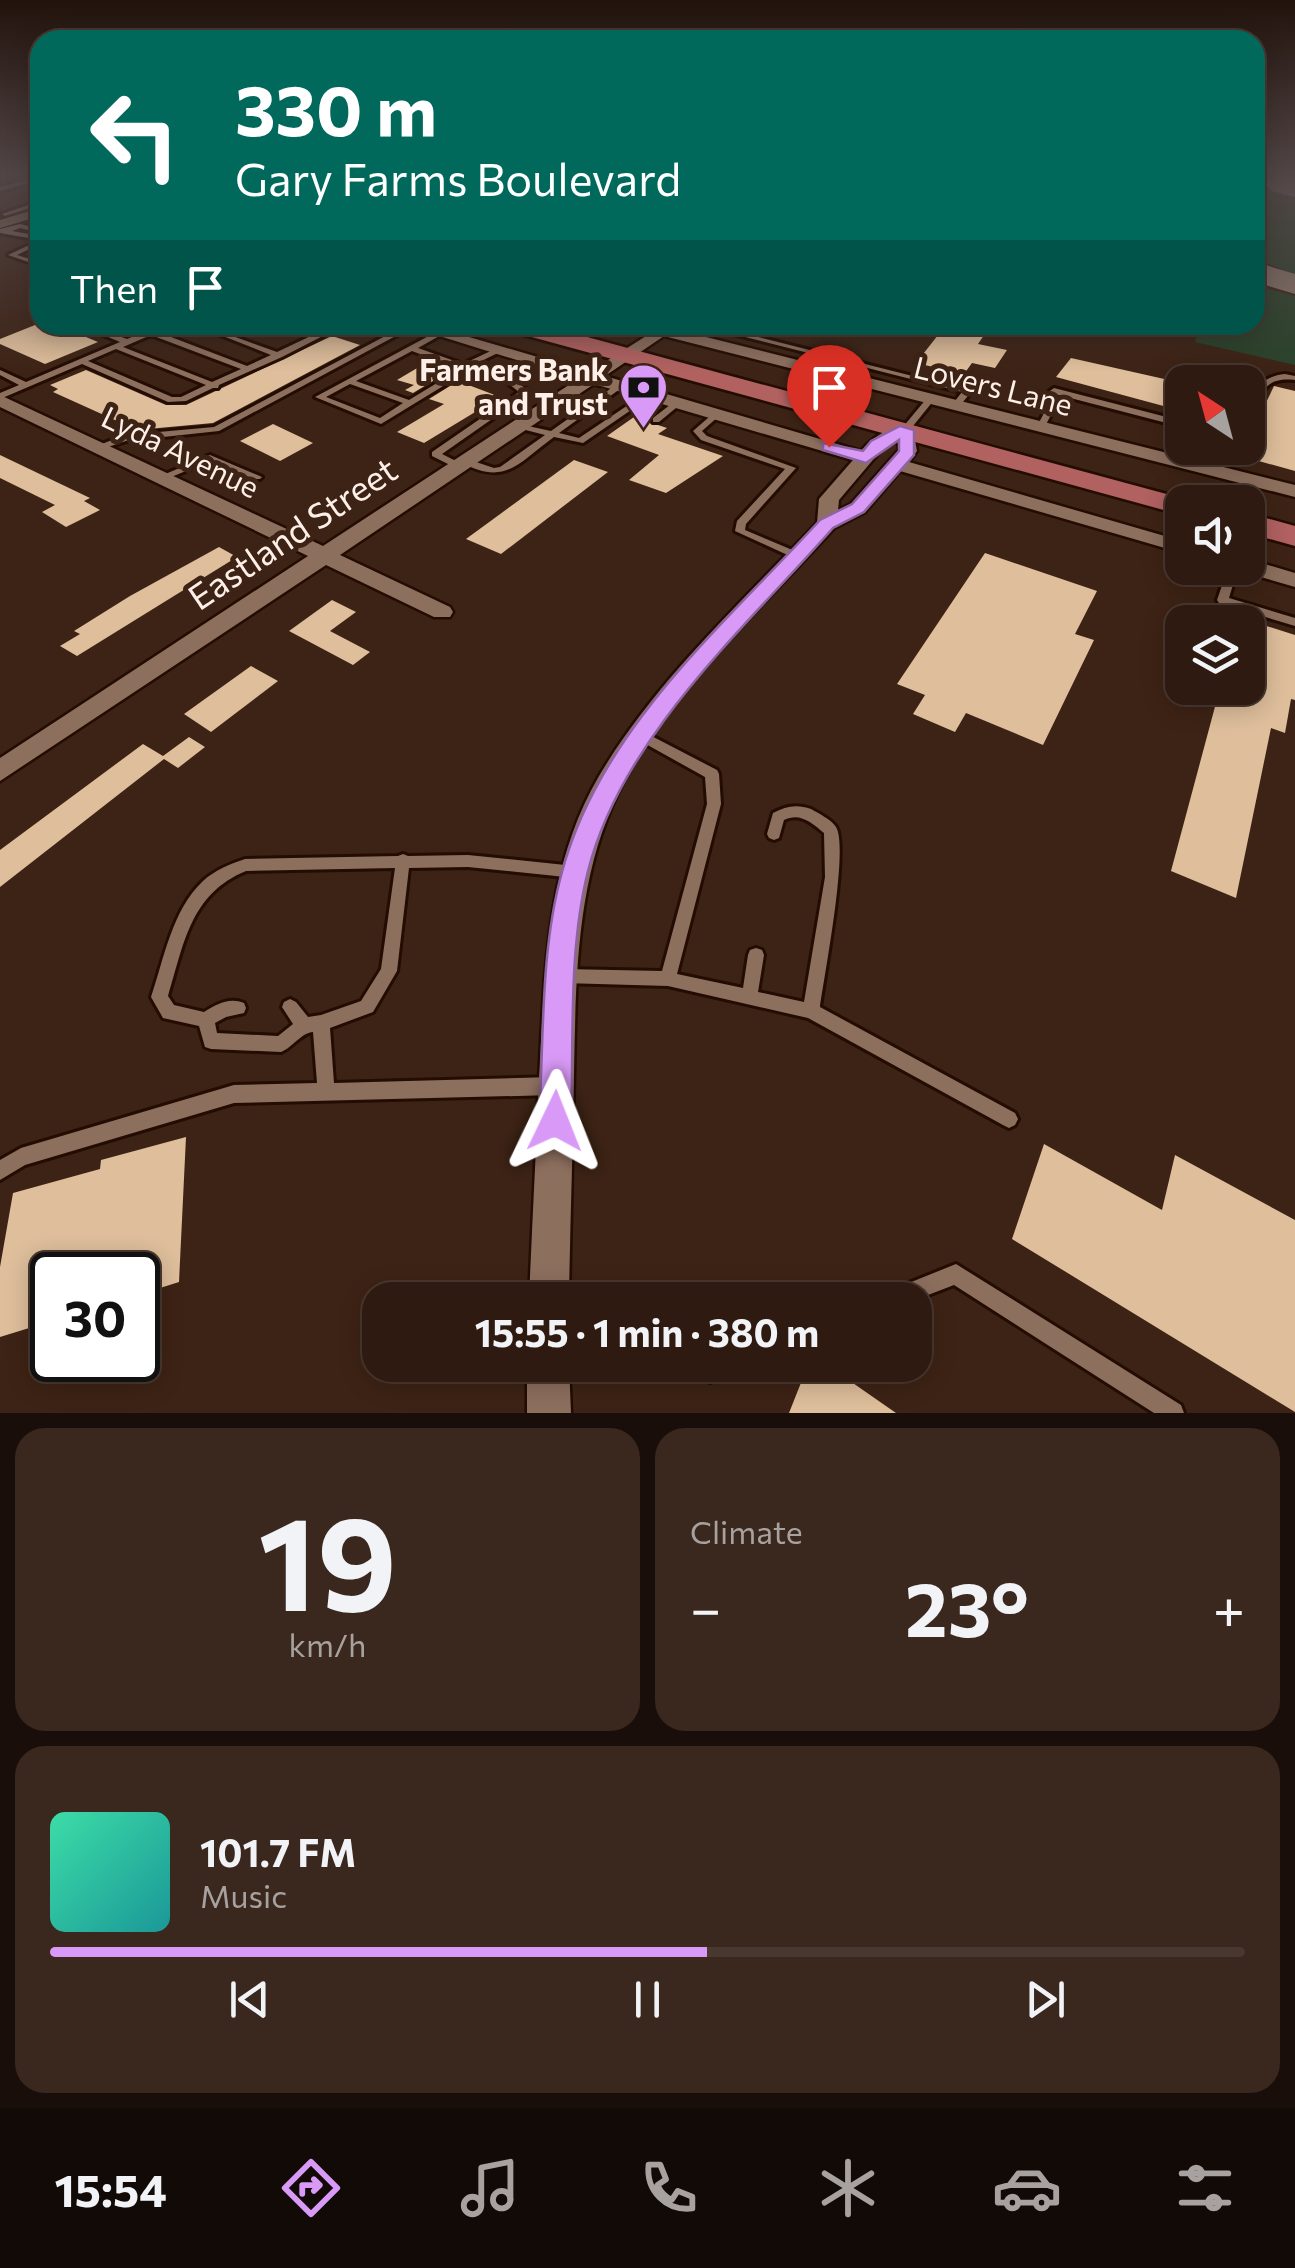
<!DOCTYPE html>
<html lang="en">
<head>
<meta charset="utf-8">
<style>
	:root { --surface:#2e1a10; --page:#3a271e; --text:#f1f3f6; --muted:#a7a19f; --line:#493830; --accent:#d99af7 }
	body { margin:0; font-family:Commissioner,sans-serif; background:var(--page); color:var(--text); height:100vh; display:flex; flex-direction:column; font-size:38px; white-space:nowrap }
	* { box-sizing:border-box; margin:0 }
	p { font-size:32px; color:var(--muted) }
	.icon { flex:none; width:55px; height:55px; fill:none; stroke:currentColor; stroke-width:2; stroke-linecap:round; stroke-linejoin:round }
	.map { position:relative; height:1413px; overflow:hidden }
	.side { display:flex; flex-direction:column; gap:15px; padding:15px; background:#190e09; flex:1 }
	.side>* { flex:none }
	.top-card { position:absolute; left:30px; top:30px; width:1235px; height:305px; border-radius:30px; box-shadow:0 5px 25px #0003,0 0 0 2px var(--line); background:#00695c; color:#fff; overflow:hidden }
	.needle { width:65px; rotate:324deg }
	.fabs { position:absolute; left:1165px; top:365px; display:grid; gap:20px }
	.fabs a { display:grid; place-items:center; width:100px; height:100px; border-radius:20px; background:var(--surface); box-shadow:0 5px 25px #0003,0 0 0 2px var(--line); font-size:50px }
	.speed { position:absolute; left:30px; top:1252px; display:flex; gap:20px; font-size:50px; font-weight:700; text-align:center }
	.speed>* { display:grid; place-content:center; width:130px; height:130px; border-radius:50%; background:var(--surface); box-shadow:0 5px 25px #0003,0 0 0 2px var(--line); line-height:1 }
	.speed .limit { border:5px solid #111; border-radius:15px; background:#fff; color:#111 }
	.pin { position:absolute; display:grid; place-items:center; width:85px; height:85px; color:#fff; margin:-102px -42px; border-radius:50% 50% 50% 0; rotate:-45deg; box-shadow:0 0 10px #0007 }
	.pin .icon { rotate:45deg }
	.me { position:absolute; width:110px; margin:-55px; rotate:2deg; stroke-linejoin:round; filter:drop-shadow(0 0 8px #0008) }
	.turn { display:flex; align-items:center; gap:35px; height:210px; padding:0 40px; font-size:45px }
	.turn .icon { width:130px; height:130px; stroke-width:2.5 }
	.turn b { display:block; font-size:70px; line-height:85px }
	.then { display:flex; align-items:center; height:95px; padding:0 40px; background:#0003; gap:20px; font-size:38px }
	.big { font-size:75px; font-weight:700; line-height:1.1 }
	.side .tile { flex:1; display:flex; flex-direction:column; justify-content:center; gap:15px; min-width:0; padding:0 35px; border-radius:30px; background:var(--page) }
	.side .dial { align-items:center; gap:0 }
	.dial b { font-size:130px; line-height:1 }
	.song { display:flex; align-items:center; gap:30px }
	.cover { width:120px; height:120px; border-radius:15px; background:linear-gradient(135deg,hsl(160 70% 55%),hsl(180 70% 35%)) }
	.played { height:10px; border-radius:5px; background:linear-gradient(90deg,var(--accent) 55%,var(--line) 55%) }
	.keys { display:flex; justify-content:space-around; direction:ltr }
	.heat { display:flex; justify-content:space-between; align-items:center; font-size:55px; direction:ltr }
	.side .tiles { flex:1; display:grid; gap:15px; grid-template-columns:1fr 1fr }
	.tile:last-child { grid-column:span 2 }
	.trip { position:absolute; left:362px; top:1282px; width:570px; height:100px; border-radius:30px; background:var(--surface); box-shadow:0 5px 25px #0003,0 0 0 2px var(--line); font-weight:700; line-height:100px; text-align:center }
	.dock { display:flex; height:160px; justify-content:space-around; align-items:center; background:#120a06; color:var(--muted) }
	.dock .icon { width:70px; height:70px }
	.dock .on { color:var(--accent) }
	.dock b { font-size:45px; color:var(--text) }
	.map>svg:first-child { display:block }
	.green { fill:#29422a }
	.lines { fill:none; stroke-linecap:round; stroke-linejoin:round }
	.taxiway { fill:#907c70; fill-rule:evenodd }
	.runway { fill:#907c70; fill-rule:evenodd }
	.building { fill:#debe9b }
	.service-casing { stroke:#230c01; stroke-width:6 }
	.minor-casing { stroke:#230c01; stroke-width:5 }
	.primary-casing { stroke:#230c01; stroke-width:5 }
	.service { fill:#8d6f5e; fill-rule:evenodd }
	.minor { fill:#8d6f5e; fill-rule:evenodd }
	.primary { fill:#b06160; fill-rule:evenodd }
	.route { fill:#d99af7; stroke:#8d64a1; stroke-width:2.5 }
	.labels { text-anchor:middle; stroke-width:10; stroke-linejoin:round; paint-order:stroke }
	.far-poi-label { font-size:30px; font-weight:bold; fill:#fef0e9; stroke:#3d2315; text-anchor:end }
	.far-street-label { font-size:30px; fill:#fef0e9; stroke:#3d2315 }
	.street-label { font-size:35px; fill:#fef0e9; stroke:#3d2315 }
</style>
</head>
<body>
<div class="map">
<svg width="1295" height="1413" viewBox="0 0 1295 1413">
	<rect width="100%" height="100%" fill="#3d2315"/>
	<g class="green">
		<path d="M1255 174 1295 196V275L1255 258Z"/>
		<path d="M1255 285 1295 296V365L1195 342 1201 325H1255Z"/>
	</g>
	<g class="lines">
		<path class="taxiway" d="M1255 262 1295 274V294L1255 282Z"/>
		<path class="runway" d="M1257 174H1295V197L1272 191Z"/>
	</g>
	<g class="building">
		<path d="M35 325H57L98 342 45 364 0 344V339Z"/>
		<path d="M946 325H991L978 344 1007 350 995 368 972 363 964 374 916 363Z"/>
		<path d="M332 336 360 345 213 423 137 430 53 392 58 389 50 385 86 370 166 405H186Z"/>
		<path d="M1071 358 1182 383V411L1056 377Z"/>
		<path d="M429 361 451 370 413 393 405 390 414 385 397 380Z"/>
		<path d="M458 381 500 397 424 443 397 432 444 404 429 399Z"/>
		<path d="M1274 386 1295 391V471L1248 458V440Z"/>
		<path d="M634 417 667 428 658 434 723 456 666 493 629 480 659 455 607 436Z"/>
		<path d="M273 424 313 443 280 461 240 441Z"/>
		<path d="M0 455 90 498 84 501 100 510 66 527 42 512 55 505 0 478Z"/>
		<path d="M574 460 608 472 501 554 466 539Z"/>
		<path d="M219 547 237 557 77 656 60 646 80 634 74 631 130 596Z"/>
		<path d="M985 553 1097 591 1075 634 1094 640 1043 745 966 713 955 732 913 714 925 695 897 684Z"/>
		<path d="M332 600 356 612 330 631 370 652 353 665 289 631Z"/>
		<path d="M1257 623 1295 635V700L1291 699 1285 733 1271 728 1236 898 1171 871 1220 688H1248V636L1253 637Z"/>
		<path d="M251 666 278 681 211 732 184 714Z"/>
		<path d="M189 737 205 747 178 768 164 759 0 887V850L143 744 163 756Z"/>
		<path d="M186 1137 179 1282 138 1295V1275H52V1321L0 1337V1267L13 1193 100 1169 101 1160Z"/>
		<path d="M1044 1144 1162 1210 1175 1155 1295 1220V1412L1012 1239Z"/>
		<path d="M808 1365H827L896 1413H789Z"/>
	</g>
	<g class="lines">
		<defs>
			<g id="service">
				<path d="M0 174H5L0 176Z"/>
				<path d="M26 180 40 184V188L26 184 0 191V187Z"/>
				<path d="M40 201V205L5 216 2 214Z"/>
				<path d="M20 224 40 229V233L20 228 12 231 40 236V240L0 233V229Z"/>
				<path d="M40 240V244L17 255 40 262V266L8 255Z"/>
				<path d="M80 325H91L110 332 128 325H139L116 335 127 339 161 325H171L158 332 247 366 271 355 195 325H206L221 331 233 325H243L227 334 277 352 334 325H344L282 357 219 385 218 388H213L186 401 168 402 82 364 0 399V393L19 385 0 375V370L26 382 120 342ZM151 335 241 369 212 382 123 347ZM116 349 206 385 181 397H172L88 361Z"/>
				<path d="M406 325H416L219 431 126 441 99 450 94 447 125 435 214 427Z"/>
				<path d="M625 325H637L663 334 659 336Z"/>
				<path d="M687 325H696L678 337H672V333Z"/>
				<path d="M698 325H711L972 391 958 408 955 409 951 406 962 392Z"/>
				<path d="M438 331H441V335L418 348 463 364 495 349 502 351 471 366V369L381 424 315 397ZM412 351 460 369 409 400 356 381ZM350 384 403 403 380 418 326 397Z"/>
				<path d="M533 361 540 363 515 381 528 390V394L442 454 460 463V467H454L432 456V452L519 392 505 381Z"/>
				<path d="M1285 374 1295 376V380C1265 377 1263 391 1251 414H1248C1248 392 1262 376 1285 374Z"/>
				<path d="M617 384 620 385V389L559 433 579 438 646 393 653 395 583 443 554 437C517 464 505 487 459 461L464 458 494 468 500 467 545 435 514 427V423L551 431Z"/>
				<path d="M1054 388 1182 421V427L1055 394 1047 400 1051 415 1043 430H1037L1036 428 1043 415 1039 399Z"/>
				<path d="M927 398 934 400 909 431H903V427Z"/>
				<path d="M675 401 682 403 659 422H653V418Z"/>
				<path d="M716 411 719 412V416L702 431 707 436 796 468 746 524 745 530 802 554V558H794L735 531 737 521 785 469 701 440 693 431Z"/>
				<path d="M1185 448H1194L1188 463 1183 466 1178 463Z"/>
				<path d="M1210 448H1219L1212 469 1207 472 1202 469Z"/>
				<path d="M210 455 262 477 260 479H254L210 461 164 480 161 481 156 478Z"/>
				<path d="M1228 568H1238L1229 598 1295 618V626L1219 603 1217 600Z"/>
				<path d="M640 730 717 770 719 774 721 804 677 974 743 988 748 955 750 950 756 948 762 950 764 955 758 992 804 1002 825 877 824 833C812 823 800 812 784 820L779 838 774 840 769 838 767 834 773 813C786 806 797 804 811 809 818 813 832 820 836 827 849 848 824 977 820 1007L1015 1113 1018 1119 1015 1125 1009 1128 1003 1125 808 1018 668 986 563 983 557 981 555 976 557 971 563 969 662 971 707 804 705 777 635 738 634 735 635 732Z"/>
				<path d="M403 854 408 856 468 855 575 866 580 868 582 872 580 876 575 878 468 867 409 868 397 971 373 1012 330 1028 334 1083 554 1077 560 1080 563 1086 560 1092 554 1095 234 1103 25 1165 0 1180V1160L21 1148 234 1085 317 1083 313 1032C301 1033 293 1047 281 1052L211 1049 205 1047 199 1026 163 1018 151 997C164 959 172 910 203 881 215 870 230 864 245 859L398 856ZM395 868 381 969 361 1001 321 1015 308 1017 296 1002 290 999 284 1002 282 1007 293 1024 278 1036 217 1033 215 1023 226 1017 244 1013 246 1008 244 1003C229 997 217 1004 204 1012L174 1005 168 996C184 944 190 894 246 871Z"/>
				<path d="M956 1264 1181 1405 1184 1413H1154L954 1285 915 1300H881L884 1293Z"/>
				<path d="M702 1365H737L733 1372 710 1382 703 1378 699 1371Z"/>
			</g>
			<g id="minor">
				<path d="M40 208V216L0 228V220Z"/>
				<path d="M404 325H428L589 372 662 326 1295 485V497L664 336 605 376 861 451C873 437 894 423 912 425L917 451 909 462 1182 541V553L900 471 865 512 834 528C760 610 668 691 619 791 576 879 576 977 574 1073 573 1149 570 1224 569 1300H529C532 1226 536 1153 539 1079 545 976 545 868 599 776 656 680 741 603 817 523L819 499 853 460 594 384 340 555 450 607 453 612 450 617H434L326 565 0 781V758L308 556 0 407V395L323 546 578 379ZM898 440 899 450 851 504 838 510 839 500 883 448Z"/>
				<path d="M1248 559 1295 573V587L1240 571 1238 568H1248Z"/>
				<path d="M527 1365H569L571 1413H527Z"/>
			</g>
			<g id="primary">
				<path d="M503 325H543L1196 502H1182V514L1171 512 506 330Z"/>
				<path d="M1248 513 1295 526V546L1248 533Z"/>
			</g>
		</defs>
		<use href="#service" class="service-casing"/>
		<use href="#minor" class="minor-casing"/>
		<use href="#primary" class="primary-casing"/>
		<use href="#service" class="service"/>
		<use href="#minor" class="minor"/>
		<use href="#primary" class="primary"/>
	</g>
	<linearGradient id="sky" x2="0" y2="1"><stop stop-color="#22130c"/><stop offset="0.47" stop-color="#514546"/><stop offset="1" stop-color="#514546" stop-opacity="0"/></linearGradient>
	<rect width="1295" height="372" fill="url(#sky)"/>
	<path class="route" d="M900 426 914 430V455L864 512 833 528C744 629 622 737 588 871 568 951 574 1039 571 1121L566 1133 555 1137 544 1133 539 1121C544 1039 540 951 562 872 600 729 724 625 820 520L852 504 899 451V440L866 463 823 450V443L863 451 871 441Z"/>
	<defs>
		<symbol id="bank-pin" viewBox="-11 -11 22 30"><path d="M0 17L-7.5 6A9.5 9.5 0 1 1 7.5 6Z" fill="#d99af7" stroke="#3d2315"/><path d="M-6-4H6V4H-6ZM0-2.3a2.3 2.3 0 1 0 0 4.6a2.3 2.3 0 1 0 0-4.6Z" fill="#111"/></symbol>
	</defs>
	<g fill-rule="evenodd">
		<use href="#bank-pin" x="616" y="360" width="55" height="75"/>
	</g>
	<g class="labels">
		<g class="far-poi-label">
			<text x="608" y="381">Farmers Bank<tspan x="608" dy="34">and Trust</tspan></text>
		</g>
		<g class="far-street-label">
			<text transform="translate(993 387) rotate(14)" y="10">Lovers Lane</text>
			<text transform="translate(180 453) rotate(26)" y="10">Lyda Avenue</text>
		</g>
		<g class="street-label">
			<text transform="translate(293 534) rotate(-34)" y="12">Eastland Street</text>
		</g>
	</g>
</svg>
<div class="fabs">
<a><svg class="needle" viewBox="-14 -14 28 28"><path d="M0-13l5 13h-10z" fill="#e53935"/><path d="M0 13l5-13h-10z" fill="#a7a19f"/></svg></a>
<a><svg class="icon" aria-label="sound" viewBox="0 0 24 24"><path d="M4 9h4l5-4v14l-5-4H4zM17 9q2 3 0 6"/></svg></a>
<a><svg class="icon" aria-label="layers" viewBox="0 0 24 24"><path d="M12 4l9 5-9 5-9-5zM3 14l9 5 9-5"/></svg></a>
</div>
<div class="speed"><div class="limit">30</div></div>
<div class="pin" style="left:829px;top:447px;background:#d93025"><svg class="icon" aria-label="arrive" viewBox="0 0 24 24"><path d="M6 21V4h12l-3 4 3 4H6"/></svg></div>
<svg class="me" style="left:555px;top:1121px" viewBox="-20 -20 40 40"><path d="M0-17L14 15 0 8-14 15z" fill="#d99af7" stroke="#fff" stroke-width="4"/></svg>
<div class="trip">15:55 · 1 min · 380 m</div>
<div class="top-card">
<div class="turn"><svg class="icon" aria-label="left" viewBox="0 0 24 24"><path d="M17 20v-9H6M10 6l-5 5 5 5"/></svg><div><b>330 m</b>Gary Farms Boulevard</div></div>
<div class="then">Then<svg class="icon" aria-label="arrive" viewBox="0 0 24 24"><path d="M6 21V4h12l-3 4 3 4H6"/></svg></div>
</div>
</div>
<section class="side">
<div class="tiles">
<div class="tile dial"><b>19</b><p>km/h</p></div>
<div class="tile"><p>Climate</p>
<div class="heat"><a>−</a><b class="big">23°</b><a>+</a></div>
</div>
<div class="tile">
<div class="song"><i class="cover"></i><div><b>101.7 FM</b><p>Music</p></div></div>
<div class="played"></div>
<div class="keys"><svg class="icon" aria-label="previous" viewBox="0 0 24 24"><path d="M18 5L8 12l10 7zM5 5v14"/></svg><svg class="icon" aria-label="pause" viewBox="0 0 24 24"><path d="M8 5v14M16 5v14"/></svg><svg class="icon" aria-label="next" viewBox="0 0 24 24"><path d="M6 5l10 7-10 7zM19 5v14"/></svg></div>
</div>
</div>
</section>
<nav class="dock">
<b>15:54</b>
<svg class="icon on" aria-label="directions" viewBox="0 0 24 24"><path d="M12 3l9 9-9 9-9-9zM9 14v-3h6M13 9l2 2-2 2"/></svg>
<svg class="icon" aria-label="music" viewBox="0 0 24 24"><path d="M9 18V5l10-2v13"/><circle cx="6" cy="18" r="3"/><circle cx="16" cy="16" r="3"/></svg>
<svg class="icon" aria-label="phone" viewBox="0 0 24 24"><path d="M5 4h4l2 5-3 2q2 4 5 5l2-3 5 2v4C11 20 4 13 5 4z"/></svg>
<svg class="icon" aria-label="climate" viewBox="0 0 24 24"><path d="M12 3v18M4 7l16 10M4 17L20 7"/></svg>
<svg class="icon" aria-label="car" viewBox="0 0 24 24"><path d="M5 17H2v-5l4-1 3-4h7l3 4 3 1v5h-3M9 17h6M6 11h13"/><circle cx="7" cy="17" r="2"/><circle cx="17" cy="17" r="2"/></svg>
<svg class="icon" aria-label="filters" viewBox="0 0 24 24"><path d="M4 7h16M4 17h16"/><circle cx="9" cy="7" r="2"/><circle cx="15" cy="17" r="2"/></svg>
</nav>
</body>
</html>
